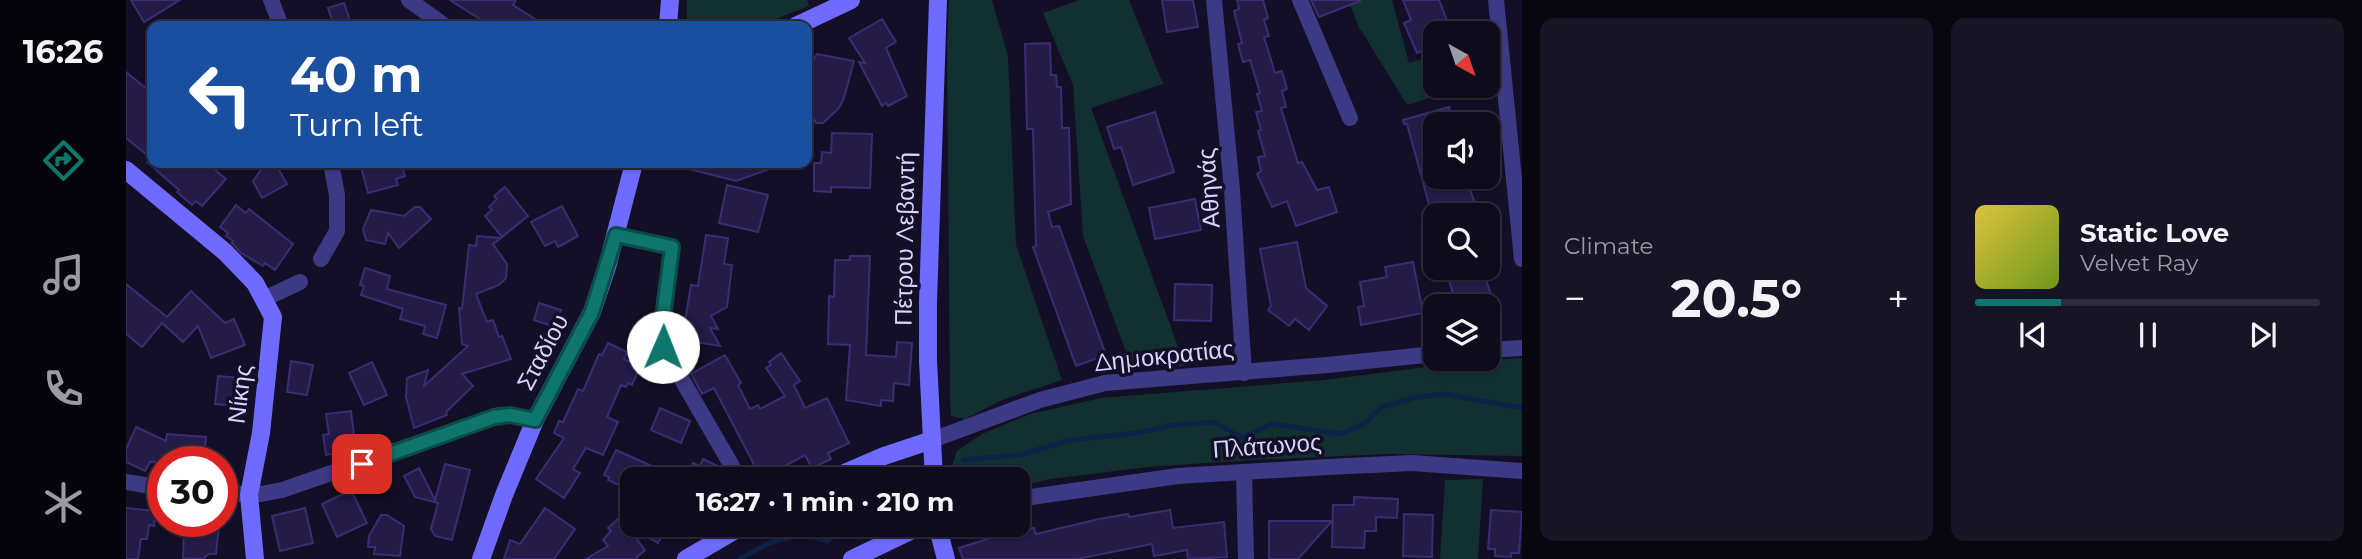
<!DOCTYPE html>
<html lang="en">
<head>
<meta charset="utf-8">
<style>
	:root { --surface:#0e0b1c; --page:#171425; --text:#f1f3f6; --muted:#9b9ba3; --line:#2e2b3b; --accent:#0f766e }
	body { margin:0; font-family:Montserrat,sans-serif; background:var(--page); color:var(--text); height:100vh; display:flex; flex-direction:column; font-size:26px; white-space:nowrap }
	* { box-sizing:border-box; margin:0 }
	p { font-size:23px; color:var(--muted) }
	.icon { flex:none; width:38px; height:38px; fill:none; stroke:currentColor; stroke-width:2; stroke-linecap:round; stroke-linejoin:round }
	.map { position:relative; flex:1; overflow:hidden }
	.drawer { display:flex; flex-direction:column; gap:18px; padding:18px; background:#08060f; width:840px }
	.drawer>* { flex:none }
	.top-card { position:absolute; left:21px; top:21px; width:665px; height:147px; border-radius:14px; box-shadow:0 2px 5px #0004,0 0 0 2px var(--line); background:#1a4fa0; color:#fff; overflow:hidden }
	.needle { width:46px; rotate:140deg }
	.tools { position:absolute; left:1297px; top:21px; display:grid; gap:14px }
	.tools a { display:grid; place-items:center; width:77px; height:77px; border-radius:14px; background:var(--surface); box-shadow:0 2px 5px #0004,0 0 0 2px var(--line); font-size:35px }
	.speed { position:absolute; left:21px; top:446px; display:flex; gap:14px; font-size:35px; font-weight:700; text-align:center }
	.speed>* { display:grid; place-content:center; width:91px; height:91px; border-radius:50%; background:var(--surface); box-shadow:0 2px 5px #0004,0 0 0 2px var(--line); line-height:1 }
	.speed .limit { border:10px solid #d22; background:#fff; color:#111 }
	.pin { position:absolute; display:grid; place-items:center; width:60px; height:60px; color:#fff; margin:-30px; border-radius:14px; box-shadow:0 4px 10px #0006 }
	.me { position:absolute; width:77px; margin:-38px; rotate:1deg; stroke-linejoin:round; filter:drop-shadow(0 0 5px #0008) }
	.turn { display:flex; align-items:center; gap:24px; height:147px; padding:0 28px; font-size:32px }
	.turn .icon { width:91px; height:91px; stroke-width:2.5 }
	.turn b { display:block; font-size:49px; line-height:60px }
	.big { font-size:52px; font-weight:700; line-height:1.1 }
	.drawer .tile { flex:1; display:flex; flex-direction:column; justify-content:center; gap:10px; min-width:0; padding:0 24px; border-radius:14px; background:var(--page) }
	.song { display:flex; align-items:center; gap:21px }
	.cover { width:84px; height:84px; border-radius:10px; background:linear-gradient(135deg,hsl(50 70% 55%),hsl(80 70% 35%)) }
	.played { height:7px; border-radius:4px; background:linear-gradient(90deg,var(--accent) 25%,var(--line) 25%) }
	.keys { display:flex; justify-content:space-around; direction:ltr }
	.heat { display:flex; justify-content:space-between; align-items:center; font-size:38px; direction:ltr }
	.drawer .tiles { flex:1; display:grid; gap:18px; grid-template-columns:repeat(2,1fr) }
	.trip { position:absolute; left:494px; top:467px; width:410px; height:70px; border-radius:14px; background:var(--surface); box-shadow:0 2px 5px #0004,0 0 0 2px var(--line); font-weight:700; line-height:70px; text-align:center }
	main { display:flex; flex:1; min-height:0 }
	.tabs { display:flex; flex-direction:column; width:126px; justify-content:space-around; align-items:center; background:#06040b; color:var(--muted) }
	.tabs .icon { width:49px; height:49px }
	.tabs .on { color:var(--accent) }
	.tabs b { font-size:32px; color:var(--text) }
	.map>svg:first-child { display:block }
	.green { fill:#12302f }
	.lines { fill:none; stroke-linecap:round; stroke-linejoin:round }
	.stream { stroke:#0c2248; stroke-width:5 }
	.building { fill:#241b47; stroke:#3b2d73; stroke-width:2 }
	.street { stroke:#3d3a85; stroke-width:16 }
	.secondary { stroke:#6f6bff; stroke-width:18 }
	.route-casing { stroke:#0a4d48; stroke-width:18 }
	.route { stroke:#0f766e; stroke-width:12 }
	.labels { text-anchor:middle; stroke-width:7; stroke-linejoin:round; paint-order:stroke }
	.street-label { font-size:24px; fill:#d9d4ff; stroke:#130f26 }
</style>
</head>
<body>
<main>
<nav class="tabs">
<b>16:26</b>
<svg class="icon on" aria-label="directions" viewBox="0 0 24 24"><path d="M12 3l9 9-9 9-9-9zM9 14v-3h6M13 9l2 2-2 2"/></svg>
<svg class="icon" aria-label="music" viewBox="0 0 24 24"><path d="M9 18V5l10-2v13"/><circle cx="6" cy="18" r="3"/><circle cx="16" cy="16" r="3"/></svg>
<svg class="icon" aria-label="phone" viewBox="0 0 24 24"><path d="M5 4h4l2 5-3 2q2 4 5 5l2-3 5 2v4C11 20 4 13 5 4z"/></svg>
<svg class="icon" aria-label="climate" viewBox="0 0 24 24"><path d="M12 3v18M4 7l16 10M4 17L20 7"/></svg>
</nav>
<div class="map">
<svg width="1396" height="559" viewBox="0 0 1396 559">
	<rect width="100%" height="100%" fill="#130f26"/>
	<g class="green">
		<path d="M561 0H681L683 6 632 26H561Z"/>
		<path d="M823 0H866L882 56 890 245 936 380 876 400 839 419 825 416 824 400 821 45Z"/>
		<path d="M953 0H1003L1037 84 965 108 1059 366 1006 368 957 236 947 85 917 13Z"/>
		<path d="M1222 0H1266L1283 63 1309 55V86H1342L1281 105 1233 27Z"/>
		<path d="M1396 358V456L1262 454 1125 460 1022 467 924 479 891 487V480L821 479 831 451 856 434 904 414 975 398 1198 380 1347 361Z"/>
		<path d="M1357 479 1352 559H1314L1319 480Z"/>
	</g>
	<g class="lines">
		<g class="stream">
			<path d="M837 460 893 455 945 440 1011 433 1047 425 1089 422 1115 438 1146 424 1214 434 1238 424 1256 407 1290 397 1318 394 1396 408"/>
			<path d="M775 480 787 472"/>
			<path d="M614 559 643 543 677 534 702 541 719 525"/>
		</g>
	</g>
	<g class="building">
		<path d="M5 0H54L18 22Z"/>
		<path d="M324 0H390L387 5 420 26H365Z"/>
		<path d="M1036 0H1067L1072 27 1041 32Z"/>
		<path d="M1111 0H1137L1142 18 1138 20 1143 36 1138 37 1149 73 1156 71 1161 89 1156 91 1160 107 1155 108 1172 163 1176 162 1191 190 1203 187 1211 212 1170 226 1161 201 1146 207 1131 174 1135 171 1132 157 1139 156 1132 131 1135 130 1130 112 1136 111 1131 94 1134 93 1124 60 1117 62 1112 44 1116 43 1108 11 1113 9Z"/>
		<path d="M1185 0H1234V1L1193 17Z"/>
		<path d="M1277 0H1313L1324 28 1309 33V46L1291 53 1278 23 1285 20Z"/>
		<path d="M218 3 226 26H208L202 8Z"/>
		<path d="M756 19 770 42 760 48 781 96 762 106 760 103 756 106 733 62 739 63 723 38Z"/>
		<path d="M924 43 925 75H930L931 87H935L936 128H943L945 204 922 212 926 227 933 226 980 355 950 366 907 247 910 246 907 129H901L899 44Z"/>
		<path d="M691 54 728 61 718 98 713 108 697 123H690L681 105V70Z"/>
		<path d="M0 72 26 93V159L0 138Z"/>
		<path d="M1323 107 1328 124H1309V177H1340L1350 207 1326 215H1306L1281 124H1278L1277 120Z"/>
		<path d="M1029 112 1048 172 1007 185 995 147 988 149 981 127Z"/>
		<path d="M706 133 746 134 744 188 705 187V192L688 191V163H695L696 152 705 153Z"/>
		<path d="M22 163H81L100 179 76 206 70 201 66 205 51 192 53 190Z"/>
		<path d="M140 163H149L161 184 136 198 127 181Z"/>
		<path d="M234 163H275L279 176 270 179 272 185 242 193Z"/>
		<path d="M560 163H655V165L610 181 559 168Z"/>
		<path d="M601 185 642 195 632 232 593 223Z"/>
		<path d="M379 187 402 216 376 237 359 216 366 210 363 207 371 199 368 196Z"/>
		<path d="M1069 199 1075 230 1029 239 1023 208Z"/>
		<path d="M110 205 120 213 123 209 167 244 149 270 139 263 137 266 115 253 106 243 107 241 100 236 102 233 94 227Z"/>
		<path d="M436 206 452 236 432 247 429 241 419 246 405 222Z"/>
		<path d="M289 207H294L305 219 273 248 262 233 259 244 240 240 237 229 245 210 278 216Z"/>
		<path d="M580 235 602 238 598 264 606 265 601 307 585 316 592 329 584 328 594 346 556 340 565 285 572 286Z"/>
		<path d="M351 236 375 238 367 244 381 264 380 278 373 285 350 294 361 322 367 320 373 337 376 336 385 359 336 374 347 386 320 412 321 415 288 428 280 397 281 378 302 370 298 386 342 346 336 344 333 308 336 309 343 245 350 246Z"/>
		<path d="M1171 242 1180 288 1201 306 1183 330 1169 319 1163 326 1142 310 1145 306 1134 249Z"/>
		<path d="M724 256H744L740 355 770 357 771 342 786 343 783 385 768 383 767 401 755 400V406L720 400 724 345 702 344 703 296 708 297 709 260H724Z"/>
		<path d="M1287 262 1297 313 1235 325 1232 307 1238 306 1234 282 1261 277 1259 267Z"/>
		<path d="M239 268 264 276 261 289 320 305 311 338 297 334 299 326 274 319 277 309 235 295 238 286 234 285Z"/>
		<path d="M1319 268H1356L1369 306H1331Z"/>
		<path d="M0 284 41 317 65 291 99 323 108 319 119 345 85 358 72 326 57 342 36 323 16 347 0 334Z"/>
		<path d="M1049 284 1086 285 1085 321 1048 320Z"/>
		<path d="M413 303 435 310 429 327 408 320Z"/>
		<path d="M482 343 501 352 498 359 514 367 506 385 502 383 500 387 495 385 481 417 492 422 477 455 460 448 447 469 454 473 438 498 410 479 438 438 428 433 433 421 437 422 452 389 457 391 473 354 476 355Z"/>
		<path d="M655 353 674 381 668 385 679 408 701 398 723 443 702 453 705 459 686 468 679 455 640 476H634L588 388 576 394 565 374 599 355 615 383 612 385 624 409 632 405 634 409 659 396 640 368 645 365 643 362Z"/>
		<path d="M165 361 187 365 181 395 161 392Z"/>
		<path d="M246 362 261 395 238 405 223 373Z"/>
		<path d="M92 376 113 378 111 406 89 404Z"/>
		<path d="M534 408 564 421 555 443 525 430Z"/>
		<path d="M225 411 230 451 200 455 197 435 203 434 200 414Z"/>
		<path d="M10 427 40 441 41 434 80 437 78 462H24L19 471 0 462V449Z"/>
		<path d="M490 450 557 480H506V487L497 483 495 486 482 480 483 477 478 475Z"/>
		<path d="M577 459 594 467 592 473 602 480H560L567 463 574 466Z"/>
		<path d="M319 464 344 470 326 540 309 536 305 529 312 503 289 497 278 476 293 468 309 500Z"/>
		<path d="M225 490 241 523 211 537 196 504Z"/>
		<path d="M1228 497 1272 499 1271 518 1250 517V531H1239L1238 548 1206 547 1207 505H1228Z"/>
		<path d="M0 508 29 511 28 526 23 525 21 539H15L12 559H0Z"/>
		<path d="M179 508 187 543 154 551 146 516Z"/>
		<path d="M419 508 449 529 428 559H378L384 540 394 544Z"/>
		<path d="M1044 510 1047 528 1098 522 1101 557 1062 559 1061 550 1028 556 1026 544 951 559H837L833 548 874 535 908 528 910 534 973 519 1002 514 1003 517Z"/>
		<path d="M1365 510 1396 512 1393 553H1385V557L1369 556V549H1362Z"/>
		<path d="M1278 514 1307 515 1306 557 1277 556Z"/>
		<path d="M255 515H261L278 526 274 556 248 554 249 547H242L243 536Z"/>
		<path d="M494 517 519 550 509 559H460L482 546 477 540 485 531 482 528Z"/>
		<path d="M1143 521H1206L1172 559H1143Z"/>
		<path d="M58 525 93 526 90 554H83L76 559 57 558Z"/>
		<path d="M525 525H541L532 543 519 536Z"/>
	</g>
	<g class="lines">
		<g class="street">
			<path d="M145 0 155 26"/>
			<path d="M283 0 319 26"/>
			<path d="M1088 0 1106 190 1118 373"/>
			<path d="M1174 0 1224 118"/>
			<path d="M1370 0 1396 259"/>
			<path d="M490 235 546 247 535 326 537 347 614 480"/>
			<path d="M195 259 211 231V195L205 163"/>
			<path d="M138 299 174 282"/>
			<path d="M1362 350 1396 348"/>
			<path d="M806 440 914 400 979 383 1201 365 1309 354"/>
			<path d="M1118 473 1120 559"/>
			<path d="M0 482 37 488"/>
			<path d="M96 494H135L156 490 373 415H384L409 420"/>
			<path d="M891 499 1052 476 1202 467 1286 463 1396 471"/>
		</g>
		<g class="secondary">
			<path d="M542 26 544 0"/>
			<path d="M670 26 725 0"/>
			<path d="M0 170 99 252 129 283 147 317 135 433 123 495 129 559"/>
			<path d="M702 480 758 456 806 440"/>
			<path d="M808 480 802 360V302L812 0"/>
			<path d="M811 525 820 559"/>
			<path d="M355 559 378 495 409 420 466 312 481 267 508 163"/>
			<path d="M560 559 618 525"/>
			<path d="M726 559 797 525"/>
		</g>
	</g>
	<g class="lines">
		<defs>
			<path id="route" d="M236 464 368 417 384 415 409 420 466 312 490 235 546 247 536 326 537 347"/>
		</defs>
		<use href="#route" class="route-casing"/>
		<use href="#route" class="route"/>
	</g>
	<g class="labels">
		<g class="street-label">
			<text transform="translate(1083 188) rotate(-94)" y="8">Αθηνάς</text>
			<text transform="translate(779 239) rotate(-89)" y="8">Πέτρου Λεβαντή</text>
			<text transform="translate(417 352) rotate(-62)" y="8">Σταδίου</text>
			<text transform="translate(1038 356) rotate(-6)" y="8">Δημοκρατίας</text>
			<text transform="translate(114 394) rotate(-83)" y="8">Νίκης</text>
			<text transform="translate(1141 446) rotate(-4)" y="8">Πλάτωνος</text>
		</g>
	</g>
</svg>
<div class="tools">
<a><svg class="needle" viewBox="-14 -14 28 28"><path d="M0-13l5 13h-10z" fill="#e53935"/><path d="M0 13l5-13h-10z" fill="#9b9ba3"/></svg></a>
<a><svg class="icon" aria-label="sound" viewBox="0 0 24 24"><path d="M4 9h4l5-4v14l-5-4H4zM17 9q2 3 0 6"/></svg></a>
<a><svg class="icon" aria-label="search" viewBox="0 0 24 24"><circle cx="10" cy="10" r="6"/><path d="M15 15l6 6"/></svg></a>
<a><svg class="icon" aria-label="layers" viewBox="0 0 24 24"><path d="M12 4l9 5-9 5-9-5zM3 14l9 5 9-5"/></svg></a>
</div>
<div class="speed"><div class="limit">30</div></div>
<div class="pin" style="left:236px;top:464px;background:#d93025"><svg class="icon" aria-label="arrive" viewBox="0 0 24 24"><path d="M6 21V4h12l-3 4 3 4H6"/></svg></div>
<svg class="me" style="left:537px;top:347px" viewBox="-20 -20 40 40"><circle r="19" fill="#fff"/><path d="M0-13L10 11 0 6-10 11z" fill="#0f766e"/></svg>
<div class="trip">16:27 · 1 min · 210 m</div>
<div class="top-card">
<div class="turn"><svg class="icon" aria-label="left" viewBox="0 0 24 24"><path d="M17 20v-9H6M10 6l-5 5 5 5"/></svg><div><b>40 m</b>Turn left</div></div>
</div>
</div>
<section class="drawer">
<div class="tiles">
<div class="tile"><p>Climate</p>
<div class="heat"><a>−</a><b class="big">20.5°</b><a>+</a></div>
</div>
<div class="tile">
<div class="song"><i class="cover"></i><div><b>Static Love</b><p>Velvet Ray</p></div></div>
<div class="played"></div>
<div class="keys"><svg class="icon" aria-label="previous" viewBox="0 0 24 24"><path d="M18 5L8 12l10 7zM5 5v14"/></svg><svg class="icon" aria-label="pause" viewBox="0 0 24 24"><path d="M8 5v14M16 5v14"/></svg><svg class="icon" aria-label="next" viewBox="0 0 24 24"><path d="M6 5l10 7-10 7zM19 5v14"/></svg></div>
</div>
</div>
</section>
</main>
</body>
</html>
